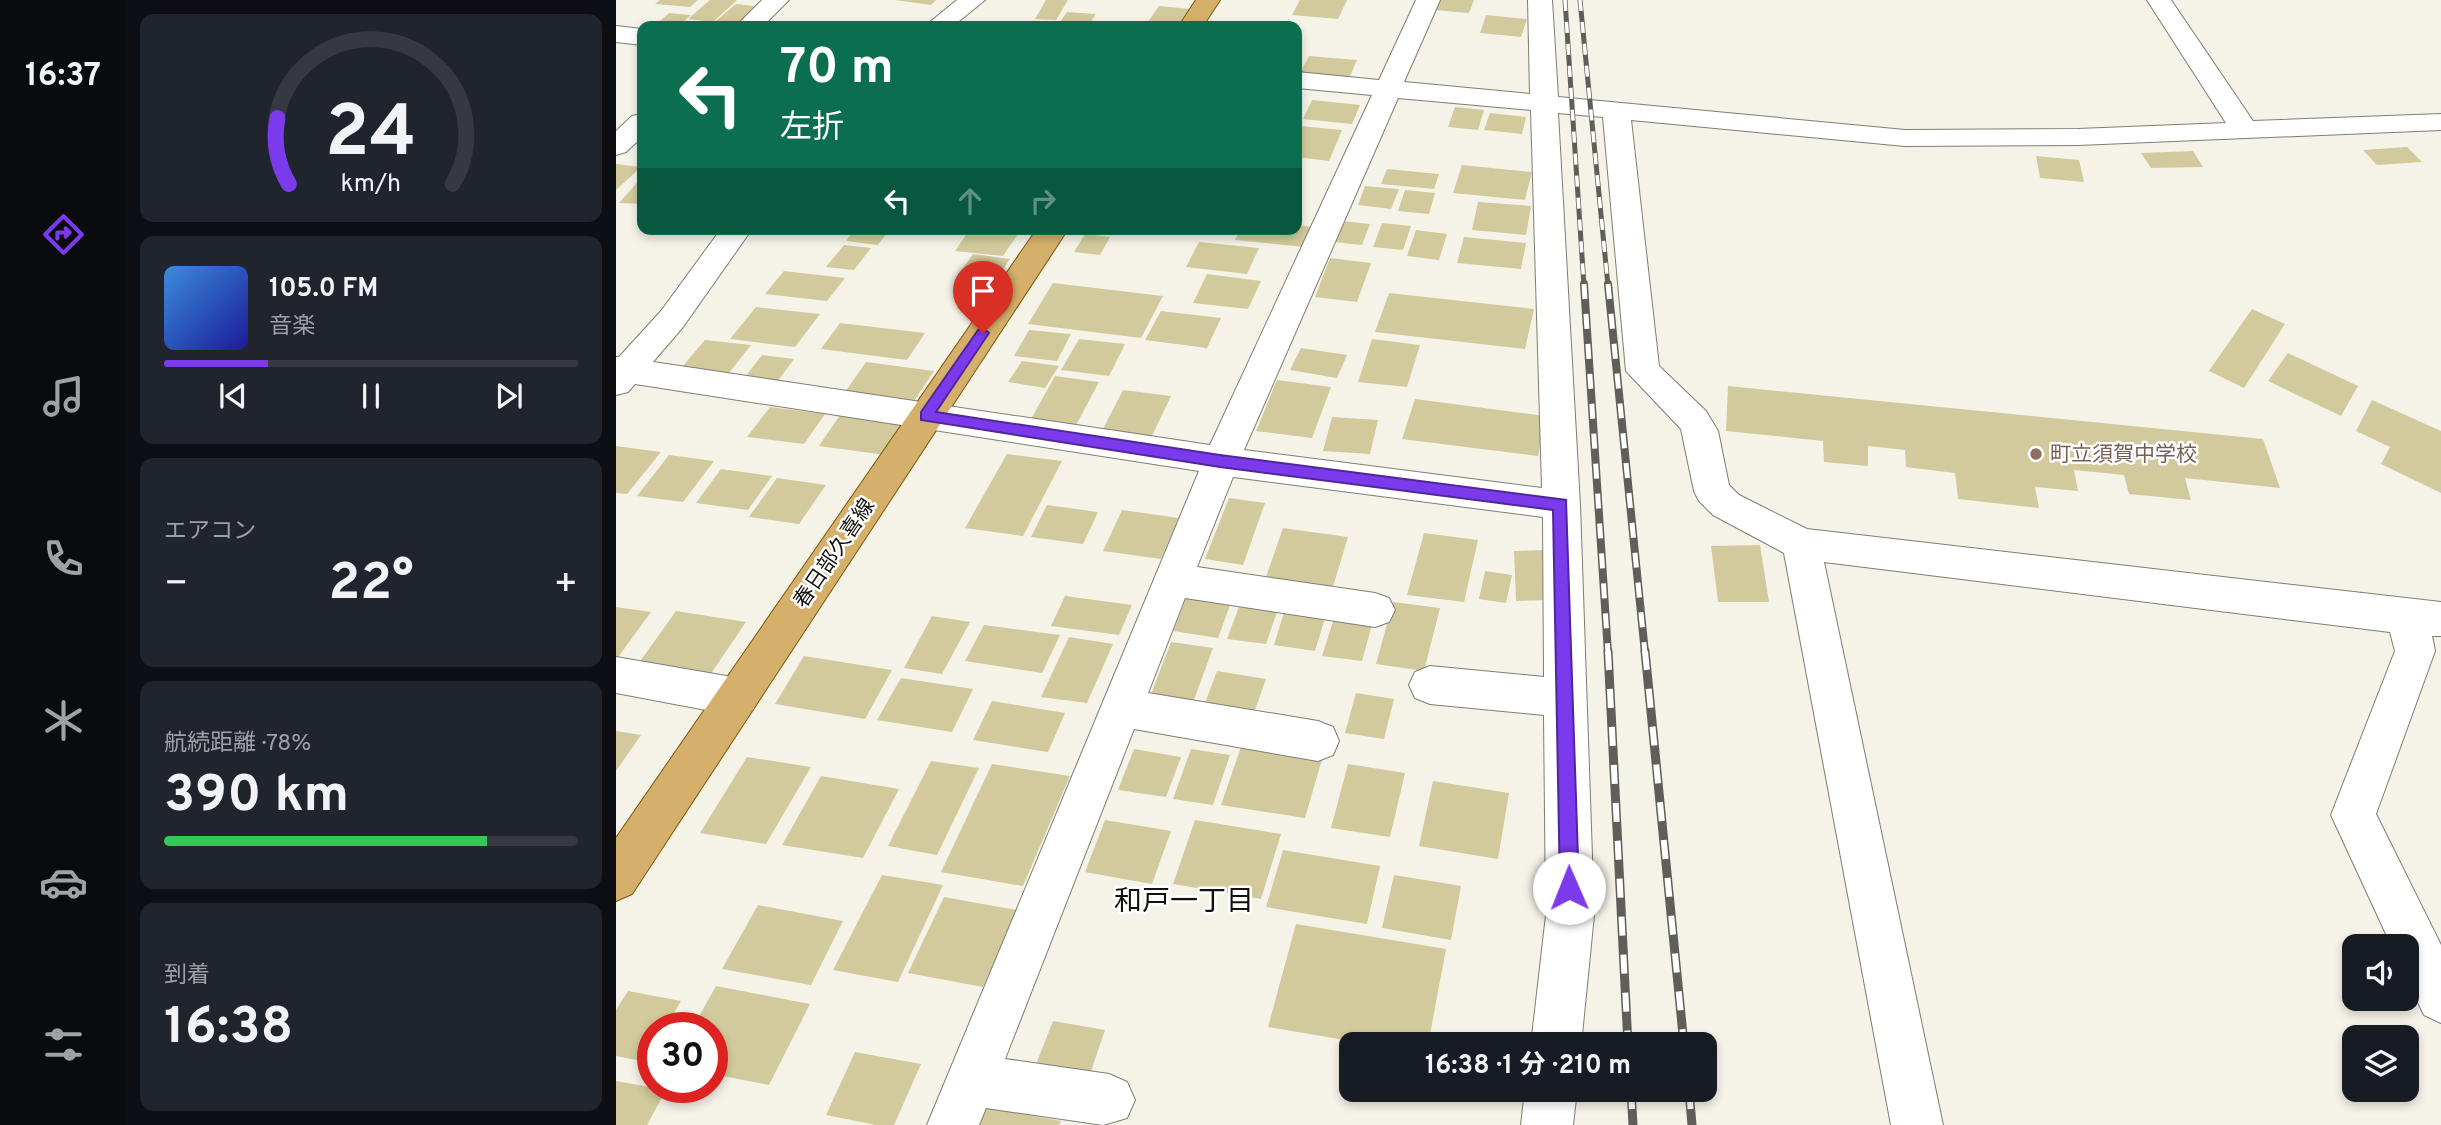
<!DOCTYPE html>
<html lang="ja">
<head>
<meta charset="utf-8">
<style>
	:root { --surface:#171b24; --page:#20242c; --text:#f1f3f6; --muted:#9ea1a6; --line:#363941; --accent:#7c3aed }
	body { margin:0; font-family:Overpass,"Noto Sans JP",sans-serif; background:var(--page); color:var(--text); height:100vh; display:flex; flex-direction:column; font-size:26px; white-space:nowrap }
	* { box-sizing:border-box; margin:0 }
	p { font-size:23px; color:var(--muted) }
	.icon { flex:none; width:38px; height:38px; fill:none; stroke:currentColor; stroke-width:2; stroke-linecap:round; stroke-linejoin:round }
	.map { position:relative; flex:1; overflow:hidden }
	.details { display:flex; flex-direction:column; gap:14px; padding:14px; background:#0d0f14; width:490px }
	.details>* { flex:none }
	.guide { position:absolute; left:21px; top:21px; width:665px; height:214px; border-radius:14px; box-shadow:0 4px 10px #0003; background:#0b6e4f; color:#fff; overflow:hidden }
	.fabs { position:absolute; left:1726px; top:934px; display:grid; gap:14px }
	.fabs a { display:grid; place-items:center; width:77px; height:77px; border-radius:14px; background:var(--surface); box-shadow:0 4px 10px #0003; font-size:35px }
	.speed { position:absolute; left:21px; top:1012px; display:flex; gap:14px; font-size:35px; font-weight:700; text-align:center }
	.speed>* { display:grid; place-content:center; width:91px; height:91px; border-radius:50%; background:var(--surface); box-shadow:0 4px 10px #0003; line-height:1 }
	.speed .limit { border:10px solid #d22; background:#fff; color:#111 }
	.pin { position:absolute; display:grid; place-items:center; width:60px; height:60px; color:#fff; margin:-72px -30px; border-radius:50% 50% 50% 0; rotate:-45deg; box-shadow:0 0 7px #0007 }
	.pin .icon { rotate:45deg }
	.me { position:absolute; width:77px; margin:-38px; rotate:359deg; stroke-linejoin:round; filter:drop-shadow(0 0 5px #0008) }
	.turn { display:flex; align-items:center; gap:24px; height:147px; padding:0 28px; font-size:32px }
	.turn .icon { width:91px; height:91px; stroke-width:2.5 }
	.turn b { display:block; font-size:49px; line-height:60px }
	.lanes { display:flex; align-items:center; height:66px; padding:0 28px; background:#0003; justify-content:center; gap:35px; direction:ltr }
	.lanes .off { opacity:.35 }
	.big { font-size:52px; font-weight:700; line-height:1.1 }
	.details .widget { flex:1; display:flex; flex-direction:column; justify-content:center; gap:10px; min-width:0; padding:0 24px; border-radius:14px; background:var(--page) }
	.details .dial { align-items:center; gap:0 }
	.dial svg { height:182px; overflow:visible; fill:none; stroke:var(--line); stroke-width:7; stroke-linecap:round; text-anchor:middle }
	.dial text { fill:var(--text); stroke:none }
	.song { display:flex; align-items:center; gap:21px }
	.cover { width:84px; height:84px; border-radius:10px; background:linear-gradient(135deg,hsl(210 70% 55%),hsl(240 70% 35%)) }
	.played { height:7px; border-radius:4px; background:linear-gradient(90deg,var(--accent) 25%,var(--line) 25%) }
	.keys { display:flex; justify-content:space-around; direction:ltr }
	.heat { display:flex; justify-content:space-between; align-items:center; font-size:38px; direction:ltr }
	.charge { height:10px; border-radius:5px; background:linear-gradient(90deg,#34c759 78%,var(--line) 0) }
	.trip { position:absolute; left:723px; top:1032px; width:378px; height:70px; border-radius:14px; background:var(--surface); box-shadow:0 4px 10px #0003; font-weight:700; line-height:70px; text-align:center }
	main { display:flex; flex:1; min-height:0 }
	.menu { display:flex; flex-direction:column; width:126px; justify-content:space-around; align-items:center; background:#090b0e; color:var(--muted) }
	.menu .icon { width:49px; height:49px }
	.menu .selected { color:var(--accent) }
	.menu b { font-size:32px; color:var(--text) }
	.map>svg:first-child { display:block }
	.building { fill:#d2ca9c }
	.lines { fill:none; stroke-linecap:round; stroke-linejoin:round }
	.minor-casing { stroke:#7f7d73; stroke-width:2 }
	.major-casing { stroke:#7e5608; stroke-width:2 }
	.minor { fill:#fff; fill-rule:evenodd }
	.major { fill:#d4b06a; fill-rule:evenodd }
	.rail-far2-casing { stroke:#5f5e57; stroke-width:5 }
	.rail-far1-casing { stroke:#5f5e57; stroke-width:8 }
	.rail-casing { stroke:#5f5e57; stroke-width:9 }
	.rail-far2 { stroke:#fff; stroke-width:3.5; stroke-dasharray:11; stroke-linecap:butt }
	.rail-far1 { stroke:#fff; stroke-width:5; stroke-dasharray:15; stroke-linecap:butt }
	.rail { stroke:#fff; stroke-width:6; stroke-dasharray:19; stroke-linecap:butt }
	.route { fill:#7c3aed; stroke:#51269a; stroke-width:2 }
	.education-dot { fill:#8d6e63; stroke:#fff; stroke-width:2.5 }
	.labels { text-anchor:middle; stroke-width:5; stroke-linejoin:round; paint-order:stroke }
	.education-label { font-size:21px; fill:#785e54; stroke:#fff; text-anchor:start }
	.street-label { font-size:21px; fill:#11100c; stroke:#fff }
	.near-neighbourhood-label { font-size:28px; fill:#11100c; stroke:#fff }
</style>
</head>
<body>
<main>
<nav class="menu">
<b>16:37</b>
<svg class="icon selected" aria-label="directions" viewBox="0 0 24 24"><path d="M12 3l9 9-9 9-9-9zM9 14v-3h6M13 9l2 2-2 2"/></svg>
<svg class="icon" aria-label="music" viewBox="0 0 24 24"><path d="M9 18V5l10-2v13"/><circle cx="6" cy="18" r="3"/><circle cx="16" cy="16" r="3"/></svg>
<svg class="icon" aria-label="phone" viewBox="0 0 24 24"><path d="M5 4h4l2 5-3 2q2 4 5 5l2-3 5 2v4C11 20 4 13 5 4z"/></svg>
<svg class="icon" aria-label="climate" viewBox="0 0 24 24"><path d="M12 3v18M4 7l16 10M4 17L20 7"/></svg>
<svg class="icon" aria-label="car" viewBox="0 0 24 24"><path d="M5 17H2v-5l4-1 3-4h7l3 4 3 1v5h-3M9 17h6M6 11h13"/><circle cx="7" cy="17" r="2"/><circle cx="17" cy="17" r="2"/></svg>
<svg class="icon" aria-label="filters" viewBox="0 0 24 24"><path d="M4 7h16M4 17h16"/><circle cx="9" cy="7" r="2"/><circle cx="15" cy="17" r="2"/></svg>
</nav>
<section class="details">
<div class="widget dial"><svg viewBox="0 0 100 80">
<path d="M14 69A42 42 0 1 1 86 69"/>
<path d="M14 69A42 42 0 0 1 9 40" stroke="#7c3aed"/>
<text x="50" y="56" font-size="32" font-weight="700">24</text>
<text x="50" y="72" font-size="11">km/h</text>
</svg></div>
<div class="widget">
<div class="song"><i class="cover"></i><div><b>105.0 FM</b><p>音楽</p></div></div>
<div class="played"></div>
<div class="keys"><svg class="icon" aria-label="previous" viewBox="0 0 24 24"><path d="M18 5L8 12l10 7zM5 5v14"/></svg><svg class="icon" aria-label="pause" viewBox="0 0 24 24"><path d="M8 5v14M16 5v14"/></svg><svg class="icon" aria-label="next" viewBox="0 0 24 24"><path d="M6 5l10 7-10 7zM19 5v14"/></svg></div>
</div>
<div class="widget"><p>エアコン</p>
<div class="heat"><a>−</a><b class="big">22°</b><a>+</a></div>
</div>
<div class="widget"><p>航続距離 · 78%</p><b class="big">390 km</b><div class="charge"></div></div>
<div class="widget"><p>到着</p><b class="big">16:38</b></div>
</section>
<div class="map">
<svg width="1825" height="1125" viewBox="0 0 1825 1125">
	<rect width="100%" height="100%" fill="#f5f3e8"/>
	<g class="building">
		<path d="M44 0H82L74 7 39 4Z"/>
		<path d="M94 0H121L97 22 72 19Z"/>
		<path d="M279 0H320L315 5Z"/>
		<path d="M430 0H452L440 20 419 19Z"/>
		<path d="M684 0H731L722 19 676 15Z"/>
		<path d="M823 0H858L853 13 819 10Z"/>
		<path d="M120 4 146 7 124 26H94Z"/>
		<path d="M543 6 574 9 563 26H529Z"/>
		<path d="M451 12 480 14 472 26H441Z"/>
		<path d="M53 13 75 15 63 26H39Z"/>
		<path d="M870 15 911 19 905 37 864 33Z"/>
		<path d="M693 56 741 60 733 78 684 73Z"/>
		<path d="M696 100 744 105 736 124 687 119Z"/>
		<path d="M839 107 868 110 862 130 832 127Z"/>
		<path d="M874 113 910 117 906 134 868 130Z"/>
		<path d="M683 126 726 130 713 161 681 157Z"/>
		<path d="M1791 147 1806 162 1761 165 1747 150Z"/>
		<path d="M1577 151 1587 167 1535 168 1525 153Z"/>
		<path d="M1420 156 1463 160 1468 182 1424 178Z"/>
		<path d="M0 164 25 167 0 190Z"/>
		<path d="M846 165 916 172 909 200 837 193Z"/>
		<path d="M771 169 823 174 818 189 765 184Z"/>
		<path d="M26 177V204L3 203Z"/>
		<path d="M749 186 783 189 775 209 742 205Z"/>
		<path d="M789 190 819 193 813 214 782 211Z"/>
		<path d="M862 202 915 206 910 235 856 230Z"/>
		<path d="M726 221 754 224 746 245 718 242Z"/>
		<path d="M766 223 795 226 787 250 757 247Z"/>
		<path d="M681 225 705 228 697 248 619 240 624 229H681Z"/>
		<path d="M239 229H274L262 245 230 241Z"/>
		<path d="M354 229H358L402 234 387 256 339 251Z"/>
		<path d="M800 230 831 234 823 260 791 256Z"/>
		<path d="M469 234 494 237 484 255 458 252Z"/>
		<path d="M848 237 910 243 905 269 841 263Z"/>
		<path d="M583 242 643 248 631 274 570 267Z"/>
		<path d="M228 245 255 248 238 270 210 267Z"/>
		<path d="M357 254 394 259 377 285 338 281Z"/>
		<path d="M714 258 755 263 741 302 699 297Z"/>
		<path d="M168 271 229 278 211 301 149 294Z"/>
		<path d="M591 274 645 281 632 309 577 303Z"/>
		<path d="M437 283 547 296 525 338 412 324Z"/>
		<path d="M773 293 918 309 909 349 759 332Z"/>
		<path d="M140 307 204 314 179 347 114 339Z"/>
		<path d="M1636 309 1669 324 1628 388 1593 371Z"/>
		<path d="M545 311 605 318 591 348 529 340Z"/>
		<path d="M224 323 309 333 291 360 205 349Z"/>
		<path d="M413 330 455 334 441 361 398 356Z"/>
		<path d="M463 339 509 344 493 376 445 370Z"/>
		<path d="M756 339 804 345 791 387 742 382Z"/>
		<path d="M89 340 135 345 113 373 66 367Z"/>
		<path d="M685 348 731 355 721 378 674 370Z"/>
		<path d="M1672 353 1742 386 1725 416 1652 381Z"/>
		<path d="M146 355 178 359 161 382 129 377Z"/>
		<path d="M406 361 443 366 429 388 392 382Z"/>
		<path d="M250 362 318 371 298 401 229 392Z"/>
		<path d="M439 376 483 382 460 425 415 419Z"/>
		<path d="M661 380 715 387 696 438 640 431Z"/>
		<path d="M1112 386 1647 439 1664 488 1569 478 1575 500 1513 494 1508 475 1458 470 1462 491 1419 487 1423 508 1342 499 1339 473 1290 467 1289 450 1252 446V466L1208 462 1207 441 1110 431Z"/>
		<path d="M507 390 555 396 534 440 485 433Z"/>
		<path d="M799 399 930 416 922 456 786 439Z"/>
		<path d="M1756 400 1825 431V493L1765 464 1774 447 1740 431Z"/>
		<path d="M154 407 209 414 188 444 131 437Z"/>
		<path d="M224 415 290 424 270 455 203 446Z"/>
		<path d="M716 417 762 420 754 454 707 451Z"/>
		<path d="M0 446 45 452 11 494 0 493Z"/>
		<path d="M391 454 446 461 407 536 349 528Z"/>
		<path d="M53 455 98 461 67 502 21 496Z"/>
		<path d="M105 469 156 476 132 510 80 503Z"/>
		<path d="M161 478 210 485 183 524 133 517Z"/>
		<path d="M613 498 649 503 627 565 589 559Z"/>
		<path d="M431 505 482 512 467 544 415 537Z"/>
		<path d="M506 510 563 518 545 559 487 551Z"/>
		<path d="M667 528 732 537 716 590 649 580Z"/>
		<path d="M808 533 862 540 848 602 791 595Z"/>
		<path d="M1144 545 1153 602H1102L1095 546Z"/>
		<path d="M932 550 935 600 900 601 898 551Z"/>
		<path d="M869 571 896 575 890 603 863 599Z"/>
		<path d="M573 590 617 597 602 638 557 631Z"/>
		<path d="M449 596 516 605 503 635 435 626Z"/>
		<path d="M777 602 824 608 808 671 760 664Z"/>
		<path d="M624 604 662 609 650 644 611 639Z"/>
		<path d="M0 607 35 612 0 660Z"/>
		<path d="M669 609 710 615 699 651 658 645Z"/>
		<path d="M60 611 130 622 92 678 20 667Z"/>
		<path d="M719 615 757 621 746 661 706 656Z"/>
		<path d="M316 616 354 622 326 674 288 668Z"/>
		<path d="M368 625 444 635 426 673 349 661Z"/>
		<path d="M453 637 497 644 471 703 425 697Z"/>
		<path d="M555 642 597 648 575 708 532 702Z"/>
		<path d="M188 656 276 670 249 719 159 704Z"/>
		<path d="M601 671 650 679 639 710 589 703Z"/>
		<path d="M285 678 357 689 336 732 261 720Z"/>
		<path d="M740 693 778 699 768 739 729 733Z"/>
		<path d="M376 701 449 713 432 752 357 740Z"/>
		<path d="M0 731 25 735 0 771Z"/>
		<path d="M626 744 707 756 689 818 605 805Z"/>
		<path d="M518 749 565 757 550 797 502 790Z"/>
		<path d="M575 749 614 755 597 805 557 799Z"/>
		<path d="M131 757 195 767 150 844 84 833Z"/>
		<path d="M315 761 363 768 321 855 272 846Z"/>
		<path d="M376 764 454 776 407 886 325 872Z"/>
		<path d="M732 764 789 773 774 837 715 828Z"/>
		<path d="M205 776 283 789 247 858 166 845Z"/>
		<path d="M817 781 893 793 882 859 803 846Z"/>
		<path d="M489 820 555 831 536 884 469 872Z"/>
		<path d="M579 820 665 834 645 899 557 884Z"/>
		<path d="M667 850 764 866 751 924 650 907Z"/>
		<path d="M266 875 327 885 282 982 217 970Z"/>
		<path d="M778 875 845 886 835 940 766 928Z"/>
		<path d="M328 897 400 910 367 987 292 973Z"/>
		<path d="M142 905 227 921 195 985 106 969Z"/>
		<path d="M680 924 830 949 812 1045H758L652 1027Z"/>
		<path d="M100 986 194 1004 153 1085 96 1074V1027H77Z"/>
		<path d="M12 991 65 1001 50 1027H37V1050L30 1062 0 1056V1010Z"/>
		<path d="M437 1021 489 1030 471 1083 417 1072Z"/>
		<path d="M239 1052 305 1064 278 1125H260L210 1115Z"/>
		<path d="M0 1081 50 1090 31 1125H0Z"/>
		<path d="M371 1107 445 1121 443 1125H363Z"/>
	</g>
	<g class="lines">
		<defs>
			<g id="minor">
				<path d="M146 0H173L147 26H120Z"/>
				<path d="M341 0H369L337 26H309Z"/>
				<path d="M800 0H824L788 82 914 94 912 0H936L942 97 1289 130 1462 129 1610 123 1531 0H1555L1637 121 1825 114V130L1462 145 1289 146 1015 120 1043 366 1090 411 1102 431 1113 485 1123 495 1191 529 1825 602V636H1816L1819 651 1760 814 1825 945V1023L1808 1015 1790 978V947H1776L1715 815 1779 651 1774 632 1208 562 1327 1125H1275L1168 553 1097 515 1083 501 1078 491 1065 429 1010 371 987 117 942 113 964 505 978 915 965 1045H915L930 915 928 715 814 704 799 698 793 685 799 672 814 666 928 677 927 517 617 477 581 567 759 593 773 598 779 610 773 622 759 627 569 598 532 693 702 721 717 727 723 741 717 755 702 761 518 729 389 1059 493 1074 511 1082 519 1100 511 1118 487 1125 370 1108 363 1125H311L583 471 19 384 12 392 0 395V357H3L45 311 105 229H136L67 327 37 362 594 445 756 95 681 88V72L763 80ZM782 98 915 110 926 488 628 450Z"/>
				<path d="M0 26 26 29V45L0 42Z"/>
				<path d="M26 114V137L10 152 0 155V131L16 116Z"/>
				<path d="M0 657 122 678 137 684 143 697 137 710 122 716 0 693Z"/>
				<path d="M909 1090H961L957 1125H905Z"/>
			</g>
			<g id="major">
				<path d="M580 0H604L587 26H563Z"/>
				<path d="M421 229H452L16 894 0 901V838Z"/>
			</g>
		</defs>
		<use href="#minor" class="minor-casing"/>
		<use href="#major" class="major-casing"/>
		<use href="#minor" class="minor"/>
		<use href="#major" class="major"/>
		<defs>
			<g id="rail-far2">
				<path d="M949 0 968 286"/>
				<path d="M964 0 992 286"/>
			</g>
			<g id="rail-far1">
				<path d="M968 284 992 653"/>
				<path d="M992 284 1029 653"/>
			</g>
			<g id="rail">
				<path d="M992 651 1012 1045"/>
				<path d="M1029 651 1068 1045"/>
				<path d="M1015 1090 1017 1125"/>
				<path d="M1073 1090 1076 1125"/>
			</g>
		</defs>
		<use href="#rail-far2" class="rail-far2-casing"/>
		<use href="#rail-far1" class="rail-far1-casing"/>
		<use href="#rail" class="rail-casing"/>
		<use href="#rail-far2" class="rail-far2"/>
		<use href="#rail-far1" class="rail-far1"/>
		<use href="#rail" class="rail"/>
	</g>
	<path class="route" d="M367 328 373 333 320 412 604 455 950 500 963 888 960 895 953 898 947 895 944 888 937 510 604 467 305 420V412L362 330Z"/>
	<circle class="education-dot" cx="1420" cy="454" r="7"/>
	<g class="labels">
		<g class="education-label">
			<text x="1434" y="461">町立須賀中学校</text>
		</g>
		<g class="street-label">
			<text transform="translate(218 553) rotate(-56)" y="7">春日部久喜線</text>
		</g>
		<g class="near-neighbourhood-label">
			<text x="568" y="910">和戸一丁目</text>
		</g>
	</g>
</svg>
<div class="fabs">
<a><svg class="icon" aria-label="sound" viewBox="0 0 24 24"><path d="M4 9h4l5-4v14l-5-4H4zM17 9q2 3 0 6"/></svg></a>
<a><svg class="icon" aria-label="layers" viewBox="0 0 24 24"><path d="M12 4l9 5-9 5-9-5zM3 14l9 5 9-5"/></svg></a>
</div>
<div class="speed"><div class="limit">30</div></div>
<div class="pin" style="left:367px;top:333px;background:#d93025"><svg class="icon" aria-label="arrive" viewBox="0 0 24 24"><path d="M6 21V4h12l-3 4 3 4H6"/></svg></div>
<svg class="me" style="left:953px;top:888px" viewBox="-20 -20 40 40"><circle r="19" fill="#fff"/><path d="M0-13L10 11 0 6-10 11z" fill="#7c3aed"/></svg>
<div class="trip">16:38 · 1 分 · 210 m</div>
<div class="guide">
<div class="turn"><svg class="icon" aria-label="left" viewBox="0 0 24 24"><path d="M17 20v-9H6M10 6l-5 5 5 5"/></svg><div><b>70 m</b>左折</div></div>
<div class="lanes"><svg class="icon" aria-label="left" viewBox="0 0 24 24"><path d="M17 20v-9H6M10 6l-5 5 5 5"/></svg><svg class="icon off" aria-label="ahead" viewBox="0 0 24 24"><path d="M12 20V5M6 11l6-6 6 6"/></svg><svg class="icon off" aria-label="right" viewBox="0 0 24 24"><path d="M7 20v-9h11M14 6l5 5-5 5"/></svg></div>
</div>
</div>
</main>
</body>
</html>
